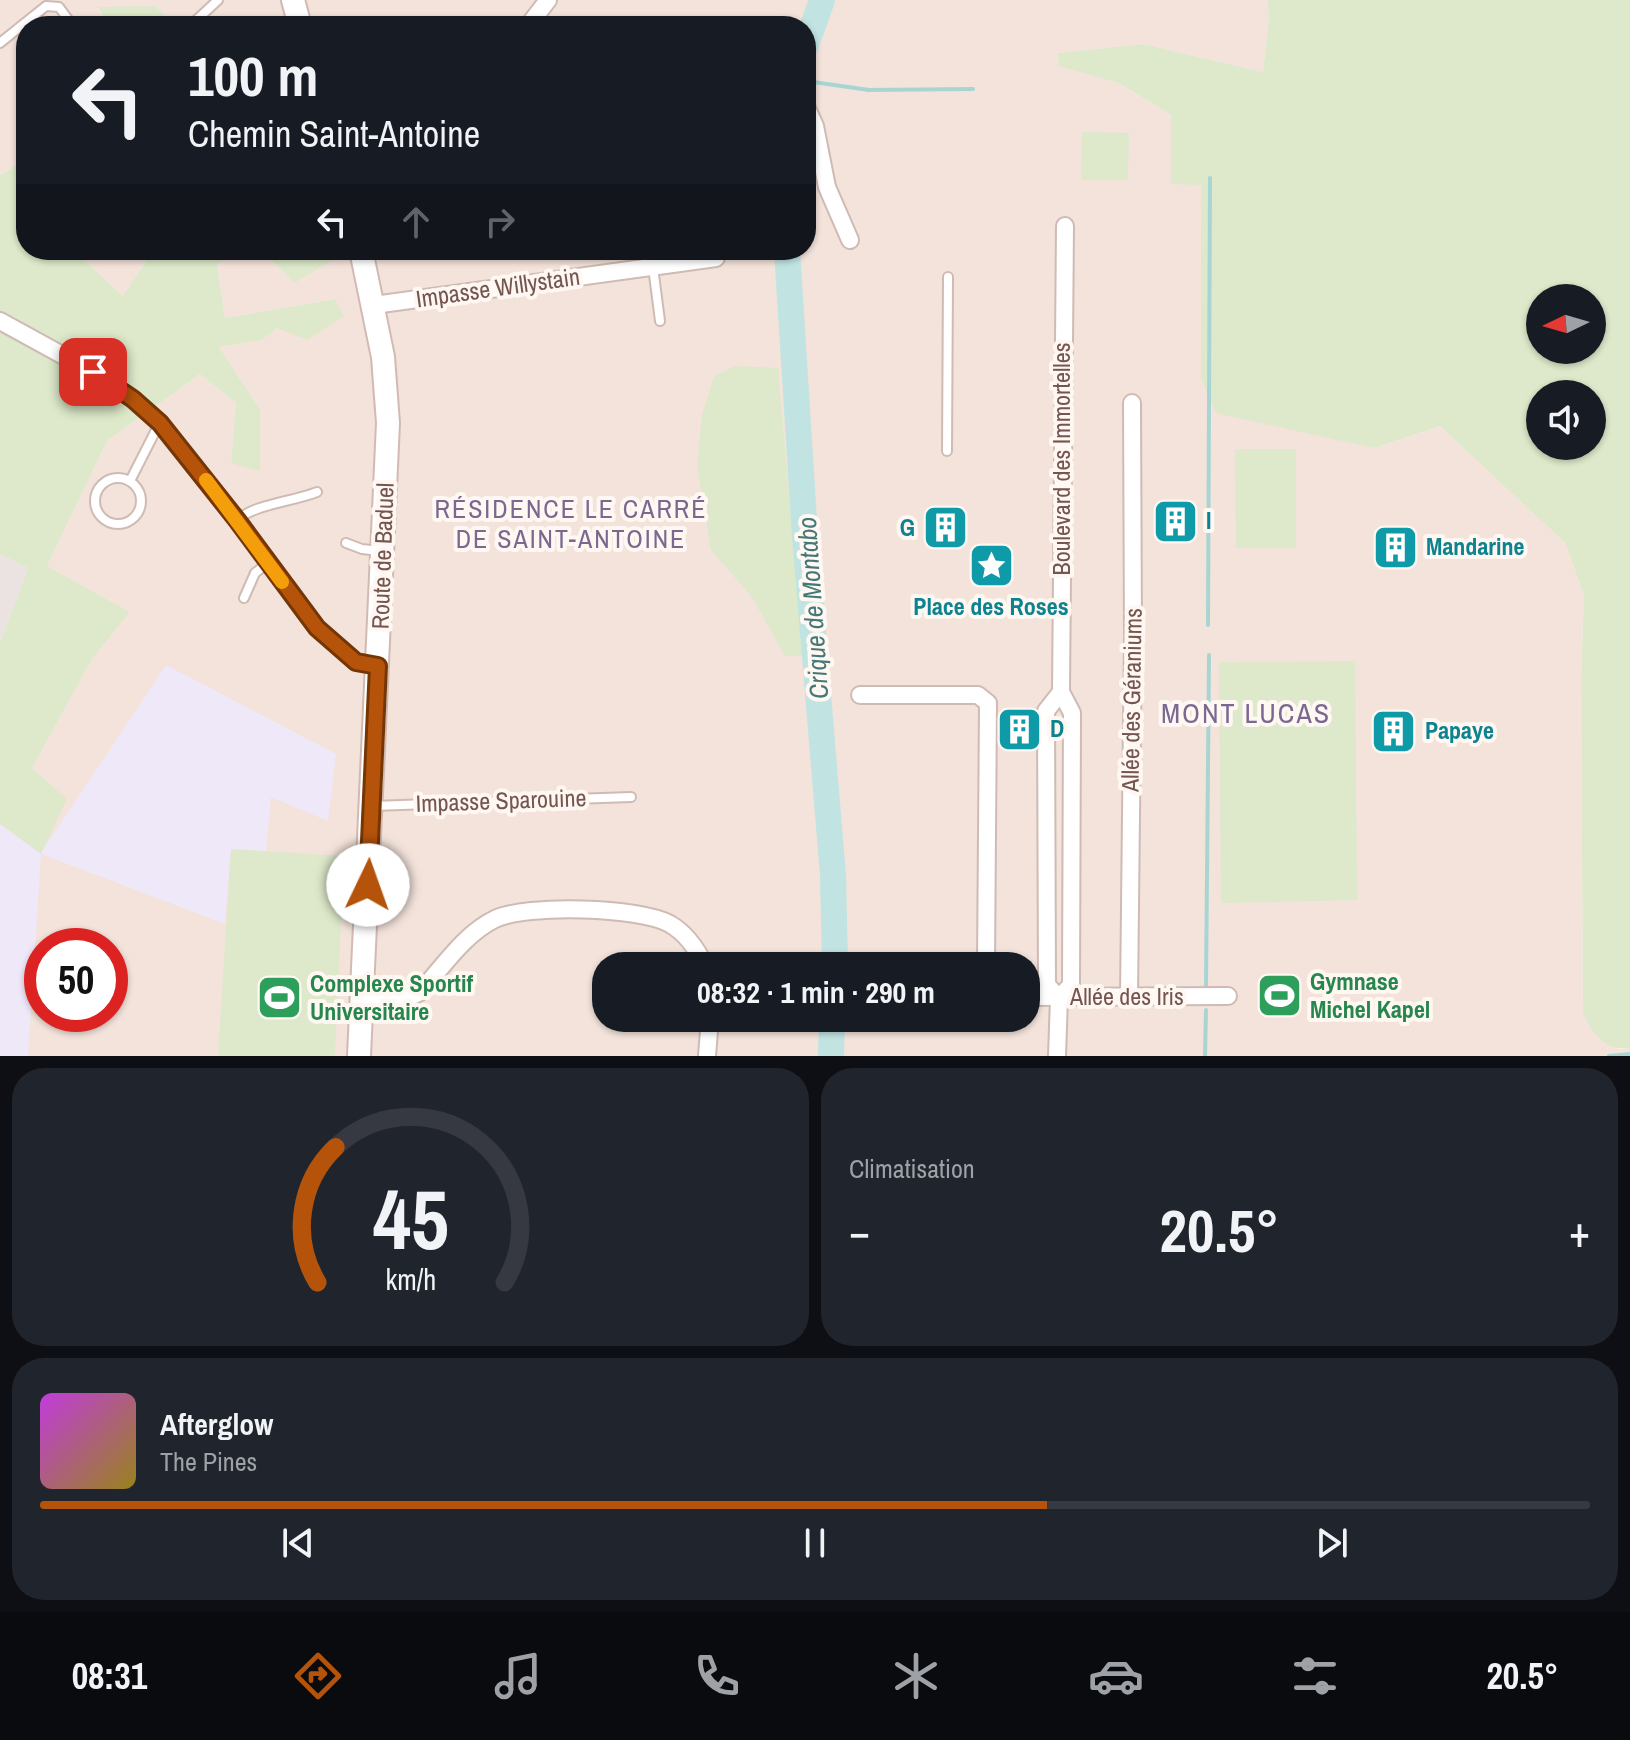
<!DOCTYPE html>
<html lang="fr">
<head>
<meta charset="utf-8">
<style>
	:root { --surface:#171b24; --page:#20242c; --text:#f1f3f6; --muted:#9ea1a6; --line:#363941; --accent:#b45309 }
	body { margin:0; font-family:"Archivo Narrow",sans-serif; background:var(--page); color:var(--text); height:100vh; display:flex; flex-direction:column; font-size:30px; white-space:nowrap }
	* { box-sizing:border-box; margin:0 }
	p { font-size:26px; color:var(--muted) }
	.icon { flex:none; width:44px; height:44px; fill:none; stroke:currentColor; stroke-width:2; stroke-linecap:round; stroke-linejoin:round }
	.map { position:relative; height:1056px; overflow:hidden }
	.panel { display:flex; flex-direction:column; gap:12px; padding:12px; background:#0d0f14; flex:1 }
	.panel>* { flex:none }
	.top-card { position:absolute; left:16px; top:16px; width:800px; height:244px; border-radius:32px; box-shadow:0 2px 6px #0004; background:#171b24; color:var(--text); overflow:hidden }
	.needle { width:52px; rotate:265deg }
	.buttons { position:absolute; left:1526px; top:284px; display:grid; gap:16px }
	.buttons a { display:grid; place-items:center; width:80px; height:80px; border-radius:50%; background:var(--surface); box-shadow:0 2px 6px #0004; font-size:40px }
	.speed { position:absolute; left:24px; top:928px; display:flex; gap:16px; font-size:40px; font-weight:700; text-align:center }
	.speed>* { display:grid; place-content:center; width:104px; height:104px; border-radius:50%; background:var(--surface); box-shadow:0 2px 6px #0004; line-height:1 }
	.speed .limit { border:12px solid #d22; background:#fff; color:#111 }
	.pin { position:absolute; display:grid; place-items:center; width:68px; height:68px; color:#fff; margin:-34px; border-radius:16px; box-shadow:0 4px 12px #0006 }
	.me { position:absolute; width:88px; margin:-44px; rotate:3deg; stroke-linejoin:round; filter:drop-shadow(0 0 6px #0008) }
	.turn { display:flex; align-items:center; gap:28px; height:168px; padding:0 40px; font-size:36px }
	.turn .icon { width:104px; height:104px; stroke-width:2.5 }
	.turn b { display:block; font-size:56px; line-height:68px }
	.lanes { display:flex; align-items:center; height:76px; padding:0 40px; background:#0003; justify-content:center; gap:40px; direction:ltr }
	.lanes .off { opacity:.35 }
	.big { font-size:60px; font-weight:800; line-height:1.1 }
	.panel .card { flex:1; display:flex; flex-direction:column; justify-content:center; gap:12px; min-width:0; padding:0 28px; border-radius:32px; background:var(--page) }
	.panel .dial { align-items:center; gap:0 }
	.dial svg { height:208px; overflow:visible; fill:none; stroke:var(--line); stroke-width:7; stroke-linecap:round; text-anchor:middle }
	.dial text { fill:var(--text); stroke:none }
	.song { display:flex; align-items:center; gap:24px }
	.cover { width:96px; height:96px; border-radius:12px; background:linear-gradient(135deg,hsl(290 70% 55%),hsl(50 70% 35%)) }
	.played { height:8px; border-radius:4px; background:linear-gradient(90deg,var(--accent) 65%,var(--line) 65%) }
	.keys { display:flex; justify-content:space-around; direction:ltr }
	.heat { display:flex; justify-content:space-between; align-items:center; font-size:44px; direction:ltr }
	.panel .tiles { flex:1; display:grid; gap:12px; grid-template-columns:1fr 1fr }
	.card:last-child { grid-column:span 2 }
	.trip { position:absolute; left:592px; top:952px; width:448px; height:80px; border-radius:32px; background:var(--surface); box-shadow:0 2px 6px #0004; font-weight:800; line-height:80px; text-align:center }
	.tabs { display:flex; height:128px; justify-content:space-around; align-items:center; background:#090b0e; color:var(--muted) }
	.tabs .icon { width:56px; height:56px }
	.tabs .current { color:var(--accent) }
	.tabs b { font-size:36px; color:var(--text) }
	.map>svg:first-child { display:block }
	.residential { fill:#f3e3db; fill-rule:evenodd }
	.industrial { fill:#ebe3e1 }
	.education { fill:#efe8f8 }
	.green { fill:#dde9ca; fill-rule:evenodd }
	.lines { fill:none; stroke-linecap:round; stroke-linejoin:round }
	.stream { stroke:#a8d5d3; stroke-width:4 }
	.river { stroke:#c1e4e2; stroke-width:26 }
	.service-casing { stroke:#cfbbb4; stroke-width:12 }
	.minor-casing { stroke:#cfbbb4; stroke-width:20 }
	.secondary-casing { stroke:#d2bab2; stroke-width:26 }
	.service { stroke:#fff; stroke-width:8 }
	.minor { stroke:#fff; stroke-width:16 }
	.secondary { stroke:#fff; stroke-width:22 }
	.route-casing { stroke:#753606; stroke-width:20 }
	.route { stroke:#b45309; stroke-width:14 }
	.slow { stroke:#f59e0b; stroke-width:14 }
	.labels { text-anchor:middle; stroke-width:8; stroke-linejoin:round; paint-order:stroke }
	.street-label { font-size:24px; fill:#755550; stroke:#fef7f2 }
	.culture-label { font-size:24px; font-weight:bold; fill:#0d838f; stroke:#fef7f2; text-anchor:start }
	.leisure-label { font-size:24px; font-weight:bold; fill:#27864d; stroke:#fef7f2; text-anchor:start }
	.neighbourhood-label { font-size:26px; letter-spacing:2px; fill:#7a6890; stroke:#fef7f2 }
	.water-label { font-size:26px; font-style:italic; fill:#447876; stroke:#fef7f2 }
	.quarter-label { font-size:28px; letter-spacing:2px; fill:#7a6890; stroke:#fef7f2 }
</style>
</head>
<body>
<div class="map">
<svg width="1630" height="1056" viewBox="0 0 1630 1056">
	<rect width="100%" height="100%" fill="#fbf2ec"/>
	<g class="residential">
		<path d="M0 0H1267L1269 16 1263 72 1143 44 1057 53 1059 65 1119 83 1171 115V183L1201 185V378L1374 448 1440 426 1565 543 1584 595 1581 678 1583 1013 1618 1049 1630 1048V1056H0V824L41 853 32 768 92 659 130 612 47 566 107 441 200 374 236 403 231 463 260 409 219 347 262 340 277 328 334 299 225 318 217 262 261 250 295 283 339 255V250H806V26H174L156 6 98 8 108 26H26V159L0 175ZM42 946H110V1014H42ZM606 966H1026V1018H606Z"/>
		<path d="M88 250H153L123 296 83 259Z"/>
	</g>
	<path class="industrial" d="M0 554 28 568 0 643Z"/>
	<path class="education" d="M166 665 336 754 328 821 271 797 266 851 231 849 225 924 41 854 28 1056H0V824L41 853Z"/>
	<g class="green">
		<path d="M1267 0H1630V1048C1604 1051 1593 1034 1583 1013L1581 678 1584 595 1565 543 1440 426 1374 448 1216 413 1201 378V185L1171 184V115L1119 83 1059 66 1057 53 1143 44 1263 72 1269 16ZM1540 298H1592V350H1540ZM1540 394H1592V446H1540Z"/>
		<path d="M156 6 174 26H108L98 7Z"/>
		<path d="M1082 132 1129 133 1128 180H1081Z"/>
		<path d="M26 159V250H88L83 259 123 296 153 250H258L217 263 225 318 335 299 344 316 307 340 277 328 262 340 219 347 260 409V471L231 463 236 403 200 374 107 441 47 566 130 612 92 659 32 768 67 799 41 854 0 824V643L28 568 0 554V175Z"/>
		<path d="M261 250H339L340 255 295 283Z"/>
		<path d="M736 366 778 368 803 656H785L752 597 711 550 697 466 702 415 714 376Z"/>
		<path d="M1235 449H1296V548H1236Z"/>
		<path d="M1355 661 1357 900 1221 903 1219 662Z"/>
		<path d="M231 849 344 856 335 1056H218Z"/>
	</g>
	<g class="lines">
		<g class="stream">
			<path d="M806 81 869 90 973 89"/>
			<path d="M1208 625 1210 178"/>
			<path d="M1206 986 1209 655"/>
			<path d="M1205 1056 1206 1010"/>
			<path d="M1609 1056 1630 1054"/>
		</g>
		<g class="river">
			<path d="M806 45 822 0"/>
			<path d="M787 250 805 536 833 875 835 966"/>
			<path d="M831 1056 832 1018"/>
		</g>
		<defs>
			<g id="service">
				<path d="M190 26 218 0"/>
				<path d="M0 43 46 6 59 7 73 26"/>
				<path d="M653 267 660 321"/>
				<path d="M947 451 948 277"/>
				<circle cx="118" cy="501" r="23"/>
				<path d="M130 481 159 424"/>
				<path d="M237 520C255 504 292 502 317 492"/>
				<path d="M346 543 362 549 380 551"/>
				<path d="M244 598 255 573 268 563"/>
				<path d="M372 806 631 797"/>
			</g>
			<g id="minor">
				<path d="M528 26 548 0"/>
				<path d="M806 106 815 126 827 187 850 240"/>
				<path d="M374 305 716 258"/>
				<path d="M0 321 93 372 133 399 160 423 237 520 317 628 356 662 378 666"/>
				<path d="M860 695H978L988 703 986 966"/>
				<path d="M1026 997 1228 996"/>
				<path d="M1129 997 1133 635 1132 403"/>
				<path d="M1059 998 1047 985 1046 711 1061 692"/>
				<path d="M362 1003C383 1003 401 1003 420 992 442 968 464 934 495 919 527 904 639 907 670 924 687 934 697 949 705 966"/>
				<path d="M707 1056 710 1018"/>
				<path d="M1057 1056 1059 998 1071 985 1072 713 1061 692 1065 226"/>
			</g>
			<g id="secondary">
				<path d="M293 0 300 26"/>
				<path d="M359 1056 388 423 383 357 361 250"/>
			</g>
		</defs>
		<use href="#service" class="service-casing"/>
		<use href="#minor" class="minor-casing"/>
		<use href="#secondary" class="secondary-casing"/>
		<use href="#service" class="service"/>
		<use href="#minor" class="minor"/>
		<use href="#secondary" class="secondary"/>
	</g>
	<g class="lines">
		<defs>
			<path id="route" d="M93 372 133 399 160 423 237 520 317 628 356 662 378 666 368 885"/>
		</defs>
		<use href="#route" class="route-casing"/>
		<use href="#route" class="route"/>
		<path class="slow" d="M206 480 282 582"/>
	</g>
	<defs>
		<symbol id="building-square" viewBox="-11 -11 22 22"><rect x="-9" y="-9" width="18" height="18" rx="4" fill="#0f9aa8" stroke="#fef7f2"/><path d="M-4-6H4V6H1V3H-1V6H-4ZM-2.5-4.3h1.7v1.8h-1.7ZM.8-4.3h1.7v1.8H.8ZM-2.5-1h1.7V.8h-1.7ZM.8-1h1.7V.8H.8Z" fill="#fff"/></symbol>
		<symbol id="sight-square" viewBox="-11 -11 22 22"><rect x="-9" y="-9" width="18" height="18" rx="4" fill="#0f9aa8" stroke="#fef7f2"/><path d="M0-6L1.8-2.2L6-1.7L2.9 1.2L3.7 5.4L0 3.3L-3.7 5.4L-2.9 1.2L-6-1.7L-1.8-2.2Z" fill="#fff"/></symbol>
		<symbol id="stadium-square" viewBox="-11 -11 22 22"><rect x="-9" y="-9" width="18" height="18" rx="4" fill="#2e9e5b" stroke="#fef7f2"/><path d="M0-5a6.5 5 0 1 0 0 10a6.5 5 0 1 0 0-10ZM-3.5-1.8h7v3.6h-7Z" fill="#fff"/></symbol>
	</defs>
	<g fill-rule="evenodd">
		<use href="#building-square" x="1150" y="496" width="51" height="51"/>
		<use href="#building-square" x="920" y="502" width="51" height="51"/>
		<use href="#building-square" x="1370" y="522" width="51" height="51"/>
		<use href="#sight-square" x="966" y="540" width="51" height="51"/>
		<use href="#building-square" x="994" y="704" width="51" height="51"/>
		<use href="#building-square" x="1368" y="706" width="51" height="51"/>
		<use href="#stadium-square" x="1254" y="970" width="51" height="51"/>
		<use href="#stadium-square" x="254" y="972" width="51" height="51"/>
	</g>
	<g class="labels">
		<g class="street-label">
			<text transform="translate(498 288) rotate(-8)" y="8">Impasse Willystain</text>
			<text transform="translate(1062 459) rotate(-90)" y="8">Boulevard des Immortelles</text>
			<text transform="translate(383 556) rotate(-88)" y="8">Route de Baduel</text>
			<text transform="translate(1132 700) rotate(-89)" y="8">Allée des Géraniums</text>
			<text transform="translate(501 801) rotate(-2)" y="8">Impasse Sparouine</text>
			<text x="1127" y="1005">Allée des Iris</text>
		</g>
		<g class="culture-label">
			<text x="1206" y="529">I</text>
			<text x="915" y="536" text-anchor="end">G</text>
			<text x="1426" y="555">Mandarine</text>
			<text x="991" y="615" text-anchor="middle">Place des Roses</text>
			<text x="1050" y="737">D</text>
			<text x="1425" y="739">Papaye</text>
		</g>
		<g class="leisure-label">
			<text x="1310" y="990">Gymnase<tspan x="1310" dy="28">Michel Kapel</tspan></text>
			<text x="310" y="992">Complexe Sportif<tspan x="310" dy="28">Universitaire</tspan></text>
		</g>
		<g class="neighbourhood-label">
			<text x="571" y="518">RÉSIDENCE LE CARRÉ<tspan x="571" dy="30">DE SAINT-ANTOINE</tspan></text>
		</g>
		<g class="water-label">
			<text transform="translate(813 608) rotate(-94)" y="9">Crique de Montabo</text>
		</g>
		<g class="quarter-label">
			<text x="1246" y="723">MONT LUCAS</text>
		</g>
	</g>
</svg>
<div class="buttons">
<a><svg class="needle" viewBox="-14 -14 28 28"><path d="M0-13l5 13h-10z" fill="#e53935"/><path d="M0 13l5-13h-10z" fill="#9ea1a6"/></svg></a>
<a><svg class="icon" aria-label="sound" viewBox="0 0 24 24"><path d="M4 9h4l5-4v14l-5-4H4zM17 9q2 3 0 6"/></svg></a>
</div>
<div class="speed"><div class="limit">50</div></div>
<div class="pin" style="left:93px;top:372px;background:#d93025"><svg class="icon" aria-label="arrive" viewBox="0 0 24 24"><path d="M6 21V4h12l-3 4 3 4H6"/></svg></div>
<svg class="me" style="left:368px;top:885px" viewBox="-20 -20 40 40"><circle r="19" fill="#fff"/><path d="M0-13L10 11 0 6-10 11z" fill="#b45309"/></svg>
<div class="trip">08:32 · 1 min · 290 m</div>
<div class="top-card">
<div class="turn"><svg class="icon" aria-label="left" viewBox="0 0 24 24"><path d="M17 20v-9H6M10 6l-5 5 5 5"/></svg><div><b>100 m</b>Chemin Saint-Antoine</div></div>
<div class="lanes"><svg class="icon" aria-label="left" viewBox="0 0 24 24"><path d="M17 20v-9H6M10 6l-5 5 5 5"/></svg><svg class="icon off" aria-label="ahead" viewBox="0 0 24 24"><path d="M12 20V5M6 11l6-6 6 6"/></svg><svg class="icon off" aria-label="right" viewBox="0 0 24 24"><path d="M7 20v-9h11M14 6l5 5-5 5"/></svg></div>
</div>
</div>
<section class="panel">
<div class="tiles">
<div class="card dial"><svg viewBox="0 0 100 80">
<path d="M14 69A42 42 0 1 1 86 69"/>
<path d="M14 69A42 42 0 0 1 21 17" stroke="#b45309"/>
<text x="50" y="56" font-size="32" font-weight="700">45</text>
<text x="50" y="72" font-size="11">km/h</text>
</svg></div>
<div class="card"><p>Climatisation</p>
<div class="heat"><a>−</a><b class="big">20.5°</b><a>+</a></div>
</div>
<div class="card">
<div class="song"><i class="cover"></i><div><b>Afterglow</b><p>The Pines</p></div></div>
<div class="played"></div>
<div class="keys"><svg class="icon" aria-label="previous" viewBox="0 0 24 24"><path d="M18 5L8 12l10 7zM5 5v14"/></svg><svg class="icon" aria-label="pause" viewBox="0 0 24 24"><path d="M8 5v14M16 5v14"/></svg><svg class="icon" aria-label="next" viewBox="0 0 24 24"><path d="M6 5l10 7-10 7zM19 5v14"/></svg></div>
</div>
</div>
</section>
<nav class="tabs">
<b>08:31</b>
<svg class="icon current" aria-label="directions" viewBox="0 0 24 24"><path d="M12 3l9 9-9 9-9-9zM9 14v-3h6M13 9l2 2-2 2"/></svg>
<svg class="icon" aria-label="music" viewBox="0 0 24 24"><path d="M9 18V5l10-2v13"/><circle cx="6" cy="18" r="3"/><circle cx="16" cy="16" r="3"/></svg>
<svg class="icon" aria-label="phone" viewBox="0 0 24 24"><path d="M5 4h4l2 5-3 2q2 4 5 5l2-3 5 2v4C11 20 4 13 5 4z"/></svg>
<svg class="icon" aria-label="climate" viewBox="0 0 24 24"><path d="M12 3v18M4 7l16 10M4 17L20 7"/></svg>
<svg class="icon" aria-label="car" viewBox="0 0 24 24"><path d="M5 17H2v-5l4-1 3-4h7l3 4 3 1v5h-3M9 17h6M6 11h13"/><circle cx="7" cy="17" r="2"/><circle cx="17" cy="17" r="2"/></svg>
<svg class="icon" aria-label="filters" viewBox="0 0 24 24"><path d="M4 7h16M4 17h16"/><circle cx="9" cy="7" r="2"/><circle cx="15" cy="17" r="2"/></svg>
<b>20.5°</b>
</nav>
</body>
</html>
